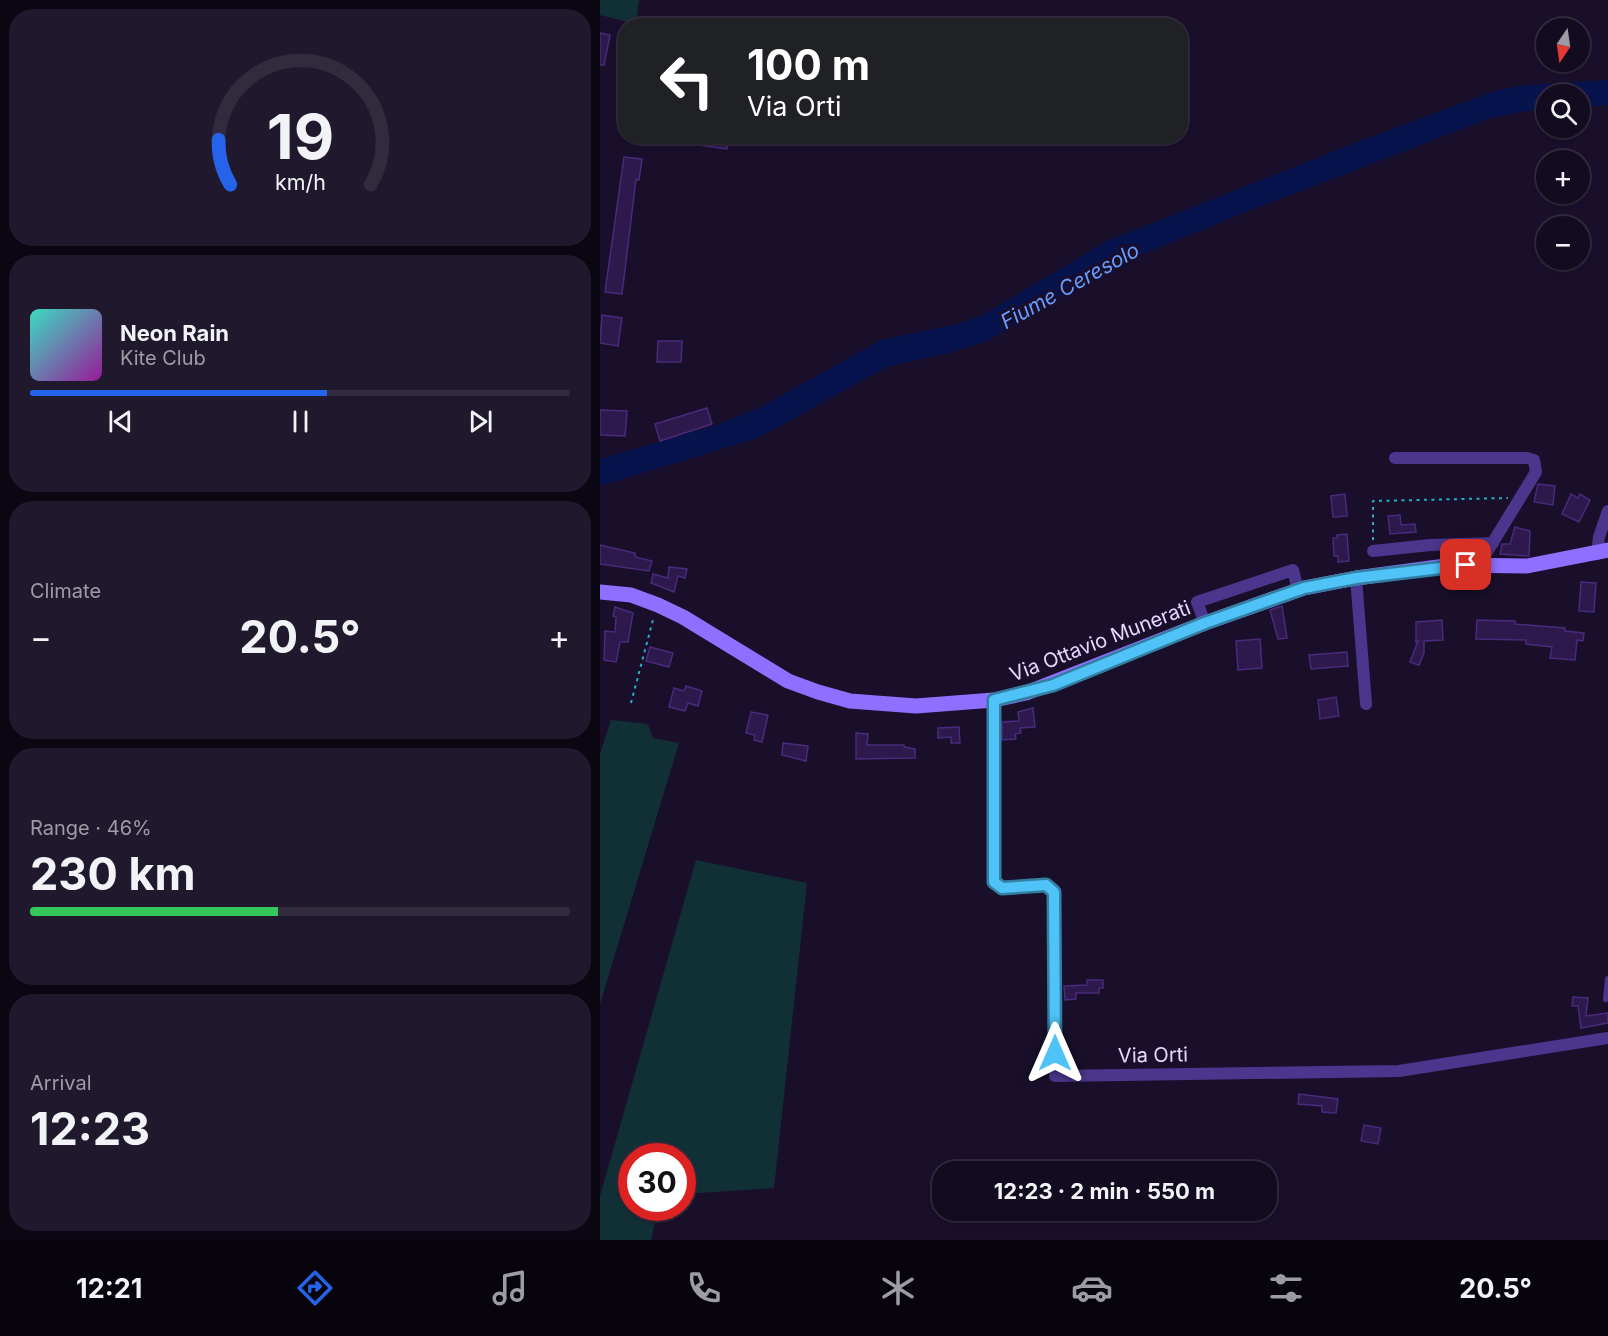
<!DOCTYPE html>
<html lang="en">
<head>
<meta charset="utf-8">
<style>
	:root { --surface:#130b20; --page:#20192d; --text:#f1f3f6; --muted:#9d9ba5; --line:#322b3e; --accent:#2563eb }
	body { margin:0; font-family:Inter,sans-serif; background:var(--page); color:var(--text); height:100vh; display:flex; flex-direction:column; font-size:22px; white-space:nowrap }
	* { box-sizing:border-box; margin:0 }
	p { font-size:20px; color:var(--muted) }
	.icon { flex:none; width:33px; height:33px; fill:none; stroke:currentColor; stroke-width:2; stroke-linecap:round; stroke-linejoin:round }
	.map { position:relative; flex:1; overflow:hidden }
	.sheet { display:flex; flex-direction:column; gap:9px; padding:9px; background:#0a0612; width:600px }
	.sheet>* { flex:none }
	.guide { position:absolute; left:18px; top:18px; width:570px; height:126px; border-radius:24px; box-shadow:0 2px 4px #0004,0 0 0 2px var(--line); background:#202124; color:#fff; overflow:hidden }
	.needle { width:39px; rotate:193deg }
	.tools { position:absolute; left:936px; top:18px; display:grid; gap:12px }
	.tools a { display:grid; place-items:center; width:54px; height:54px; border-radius:50%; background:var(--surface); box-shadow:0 2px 4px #0004,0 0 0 2px var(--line); font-size:30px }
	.speed { position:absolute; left:18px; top:1143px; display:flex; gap:12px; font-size:30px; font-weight:700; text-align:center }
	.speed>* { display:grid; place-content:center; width:78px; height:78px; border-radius:50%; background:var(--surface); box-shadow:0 2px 4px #0004,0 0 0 2px var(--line); line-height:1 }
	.speed .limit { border:9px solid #d22; background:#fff; color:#111 }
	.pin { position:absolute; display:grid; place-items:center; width:51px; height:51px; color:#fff; margin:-26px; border-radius:12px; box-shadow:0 3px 9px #0006 }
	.me { position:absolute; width:66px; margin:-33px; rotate:0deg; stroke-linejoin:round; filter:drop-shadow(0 0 4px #0008) }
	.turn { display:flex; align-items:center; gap:21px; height:126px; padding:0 30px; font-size:27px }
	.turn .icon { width:78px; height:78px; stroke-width:2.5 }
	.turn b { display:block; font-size:42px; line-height:51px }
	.big { font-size:45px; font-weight:700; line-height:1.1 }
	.sheet .tile { flex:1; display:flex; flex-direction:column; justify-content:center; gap:9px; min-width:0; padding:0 21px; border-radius:24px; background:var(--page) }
	.sheet .dial { align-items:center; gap:0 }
	.dial svg { height:156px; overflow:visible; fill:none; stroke:var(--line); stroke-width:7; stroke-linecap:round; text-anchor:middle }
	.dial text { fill:var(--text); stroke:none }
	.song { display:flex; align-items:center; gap:18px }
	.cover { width:72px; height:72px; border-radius:9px; background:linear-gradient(135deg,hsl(170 70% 55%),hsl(300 70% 35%)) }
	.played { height:6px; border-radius:3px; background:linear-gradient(90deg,var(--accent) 55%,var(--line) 55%) }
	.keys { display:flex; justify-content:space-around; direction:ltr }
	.heat { display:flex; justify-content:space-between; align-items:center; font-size:33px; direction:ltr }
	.charge { height:9px; border-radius:4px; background:linear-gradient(90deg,#34c759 46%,var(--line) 0) }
	.trip { position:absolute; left:332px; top:1161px; width:345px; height:60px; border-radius:24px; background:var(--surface); box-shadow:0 2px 4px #0004,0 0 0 2px var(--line); font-weight:700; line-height:60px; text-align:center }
	.tab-bar { display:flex; height:96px; justify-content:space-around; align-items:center; background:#08040d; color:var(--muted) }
	.tab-bar .icon { width:42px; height:42px }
	.tab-bar .current { color:var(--accent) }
	.tab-bar b { font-size:27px; color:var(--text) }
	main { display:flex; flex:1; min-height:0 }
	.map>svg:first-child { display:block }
	.green { fill:#113035 }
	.water { fill:#07134c }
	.building { fill:#2e194d; stroke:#492a7b; stroke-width:1.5 }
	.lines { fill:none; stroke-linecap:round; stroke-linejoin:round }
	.path { stroke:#27b0c4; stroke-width:2; stroke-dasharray:3 4.5; stroke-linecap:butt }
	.lane { stroke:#4a368d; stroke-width:6 }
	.street { stroke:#4a368d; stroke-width:12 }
	.secondary { stroke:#8e6fff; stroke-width:15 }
	.route-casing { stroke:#337fa1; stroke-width:15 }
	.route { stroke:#4fc3f7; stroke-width:10 }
	.labels { text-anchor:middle; stroke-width:6; stroke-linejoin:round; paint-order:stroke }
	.street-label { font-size:20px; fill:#e4d8ff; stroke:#190f2b }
	.water-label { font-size:21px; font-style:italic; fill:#669cff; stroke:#190f2b }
</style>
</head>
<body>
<main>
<section class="sheet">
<div class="tile dial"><svg viewBox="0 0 100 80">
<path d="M14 69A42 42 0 1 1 86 69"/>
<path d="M14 69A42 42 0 0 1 8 46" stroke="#2563eb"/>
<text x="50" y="56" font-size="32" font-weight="700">19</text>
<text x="50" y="72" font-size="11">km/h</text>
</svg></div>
<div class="tile">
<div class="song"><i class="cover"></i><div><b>Neon Rain</b><p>Kite Club</p></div></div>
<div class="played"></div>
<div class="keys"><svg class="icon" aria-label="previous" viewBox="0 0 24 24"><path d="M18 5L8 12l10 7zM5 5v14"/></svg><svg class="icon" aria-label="pause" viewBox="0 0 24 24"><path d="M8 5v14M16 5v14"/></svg><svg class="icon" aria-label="next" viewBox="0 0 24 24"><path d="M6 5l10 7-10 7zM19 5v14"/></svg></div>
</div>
<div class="tile"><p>Climate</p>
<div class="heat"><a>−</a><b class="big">20.5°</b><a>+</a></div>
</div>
<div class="tile"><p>Range · 46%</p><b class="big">230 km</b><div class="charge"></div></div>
<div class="tile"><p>Arrival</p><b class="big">12:23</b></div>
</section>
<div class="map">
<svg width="1008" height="1240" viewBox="0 0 1008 1240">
	<rect width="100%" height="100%" fill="#190f2b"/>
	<g class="green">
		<path d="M0 0H39L36 24 0 15Z"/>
		<path d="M11 720 48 724 53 738 79 743 0 1004V754Z"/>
		<path d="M96 860 207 883 174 1188 83 1194 82 1156H32V1208H58L51 1240H0V1196Z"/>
	</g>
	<path class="water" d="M1008 80V105L980 107V94H946V108L894 117 646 212 509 268 389 340 357 351 287 367 158 438 0 486V459L113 426 161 407 281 340 357 324 381 316 507 241 760 141 898 90 927 85Z"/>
	<g class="building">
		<path d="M0 33 10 35 4 65H0Z"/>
		<path d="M77 136H128L127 149 76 142Z"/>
		<path d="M24 157 42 159 39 180 36 179 22 294 5 292Z"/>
		<path d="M2 315 22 318 18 346 0 343Z"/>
		<path d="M58 341H82L81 362H57Z"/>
		<path d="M107 408 112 424 60 441 55 424Z"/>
		<path d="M0 410 27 411 25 436 0 435Z"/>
		<path d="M938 484 955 486 953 505 934 502Z"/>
		<path d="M745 494 747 516 733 517 731 496Z"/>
		<path d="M971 494 978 498 980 494 990 500 979 522 962 514Z"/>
		<path d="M800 515 801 525 815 524 816 532 790 534 788 516Z"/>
		<path d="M915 527 930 531 929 556 900 554 902 544H910Z"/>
		<path d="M747 534 749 561 738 562V556H734L733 538H737V535Z"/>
		<path d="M0 545 35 553V557L52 561 49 571 0 564Z"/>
		<path d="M69 567 87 569 85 578 78 576 74 592 51 583 53 574 68 578Z"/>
		<path d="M981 582 996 583 994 612 979 611Z"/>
		<path d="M682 606 687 638 678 639 670 610Z"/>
		<path d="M15 607 33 613 28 642H20L16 662 4 660 5 631 15 632 16 617 13 616Z"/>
		<path d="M842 620 843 640 824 641V653L819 665 810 662 818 641 816 642V622Z"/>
		<path d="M877 620 915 621V624L965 628V631L984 633 983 641 977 640 975 660 950 658 952 647 926 644V640L876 639Z"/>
		<path d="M660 639 662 668 638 670 636 641Z"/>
		<path d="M50 647 73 653 69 667 46 661Z"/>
		<path d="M747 652 748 666 711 669 709 655Z"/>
		<path d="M86 686 102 691 98 706 88 703 85 711 69 707 74 688 84 691Z"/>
		<path d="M736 697 739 716 720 719 718 700Z"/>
		<path d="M433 708 435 727 420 728 421 733 415 734 416 739 402 740V722L419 721 418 712Z"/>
		<path d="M151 712 168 715 162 742 154 740 155 735 146 733Z"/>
		<path d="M359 727 360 743H351V737L338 738V728Z"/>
		<path d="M256 733 268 734 267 745H304V747L315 749V758L256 759Z"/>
		<path d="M183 743 208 746 206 761 182 755Z"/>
		<path d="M487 980H503V988H499V993H476V999L465 1000 464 986 487 985Z"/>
		<path d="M973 997 988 998 986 1016 1008 1013V1023L981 1028 978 1006H972Z"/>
		<path d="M699 1094 738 1099 736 1113 722 1112V1106L698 1104Z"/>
		<path d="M764 1125 781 1128 778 1144 761 1141Z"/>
	</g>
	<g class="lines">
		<g class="path">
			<path d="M773 540V501L908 498"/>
			<path d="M31 703 54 616"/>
		</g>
		<path class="lane" d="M1006 999 1008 979"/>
		<g class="street">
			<path d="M795 458H927L934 460 936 472 879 565"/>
			<path d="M773 551 830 545 893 543"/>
			<path d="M997 554 999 537 1008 511"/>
			<path d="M756 578 766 704"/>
			<path d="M605 623 597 602 693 570 698 590"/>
			<path d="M394 700V882L402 887 446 885 452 888 455 897V1076L799 1071 1008 1038"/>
		</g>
		<path class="secondary" d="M0 592 31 595 58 605 83 617 188 681 218 692 250 701 316 706 394 700 426 693 605 623 704 588 756 578 853 565 927 566 1008 550"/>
	</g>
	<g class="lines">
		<defs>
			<path id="route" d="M455 1053 454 892 446 885 402 888 394 882V700L453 685 605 623 704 588 756 578 866 565"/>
		</defs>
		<use href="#route" class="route-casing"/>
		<use href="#route" class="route"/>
	</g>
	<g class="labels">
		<g class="street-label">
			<text transform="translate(500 641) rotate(-21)" y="7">Via Ottavio Munerati</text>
			<text transform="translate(553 1055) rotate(-1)" y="7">Via Orti</text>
		</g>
		<g class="water-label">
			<text transform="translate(470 286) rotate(-29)" y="7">Fiume Ceresolo</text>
		</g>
	</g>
</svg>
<div class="tools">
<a><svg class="needle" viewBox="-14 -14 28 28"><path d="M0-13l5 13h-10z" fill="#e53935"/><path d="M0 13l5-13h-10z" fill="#9d9ba5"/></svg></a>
<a><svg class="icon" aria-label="search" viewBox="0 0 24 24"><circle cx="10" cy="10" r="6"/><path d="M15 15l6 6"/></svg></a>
<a>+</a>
<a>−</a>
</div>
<div class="speed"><div class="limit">30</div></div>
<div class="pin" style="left:866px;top:565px;background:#d93025"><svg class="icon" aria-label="arrive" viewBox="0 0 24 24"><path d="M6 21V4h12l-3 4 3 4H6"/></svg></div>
<svg class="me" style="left:455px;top:1053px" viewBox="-20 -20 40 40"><path d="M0-17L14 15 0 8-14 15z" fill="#4fc3f7" stroke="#fff" stroke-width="4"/></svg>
<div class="trip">12:23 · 2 min · 550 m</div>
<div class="guide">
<div class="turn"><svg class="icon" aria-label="left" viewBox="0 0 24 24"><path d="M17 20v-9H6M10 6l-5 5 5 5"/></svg><div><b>100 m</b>Via Orti</div></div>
</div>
</div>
</main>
<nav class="tab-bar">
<b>12:21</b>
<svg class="icon current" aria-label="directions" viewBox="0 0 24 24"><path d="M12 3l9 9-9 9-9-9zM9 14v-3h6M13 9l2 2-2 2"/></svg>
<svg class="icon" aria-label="music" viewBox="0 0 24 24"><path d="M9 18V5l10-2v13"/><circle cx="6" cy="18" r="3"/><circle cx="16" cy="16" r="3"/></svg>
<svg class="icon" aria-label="phone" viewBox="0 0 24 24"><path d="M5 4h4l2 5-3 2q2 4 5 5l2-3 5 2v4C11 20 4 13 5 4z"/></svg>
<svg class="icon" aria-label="climate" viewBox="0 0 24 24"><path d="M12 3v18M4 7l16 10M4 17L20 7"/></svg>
<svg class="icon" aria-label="car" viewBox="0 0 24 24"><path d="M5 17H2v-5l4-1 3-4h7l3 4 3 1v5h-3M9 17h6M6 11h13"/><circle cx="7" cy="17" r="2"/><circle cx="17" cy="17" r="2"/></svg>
<svg class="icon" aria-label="filters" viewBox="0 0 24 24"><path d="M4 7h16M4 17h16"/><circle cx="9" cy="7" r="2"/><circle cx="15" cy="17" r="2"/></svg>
<b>20.5°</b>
</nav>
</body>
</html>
